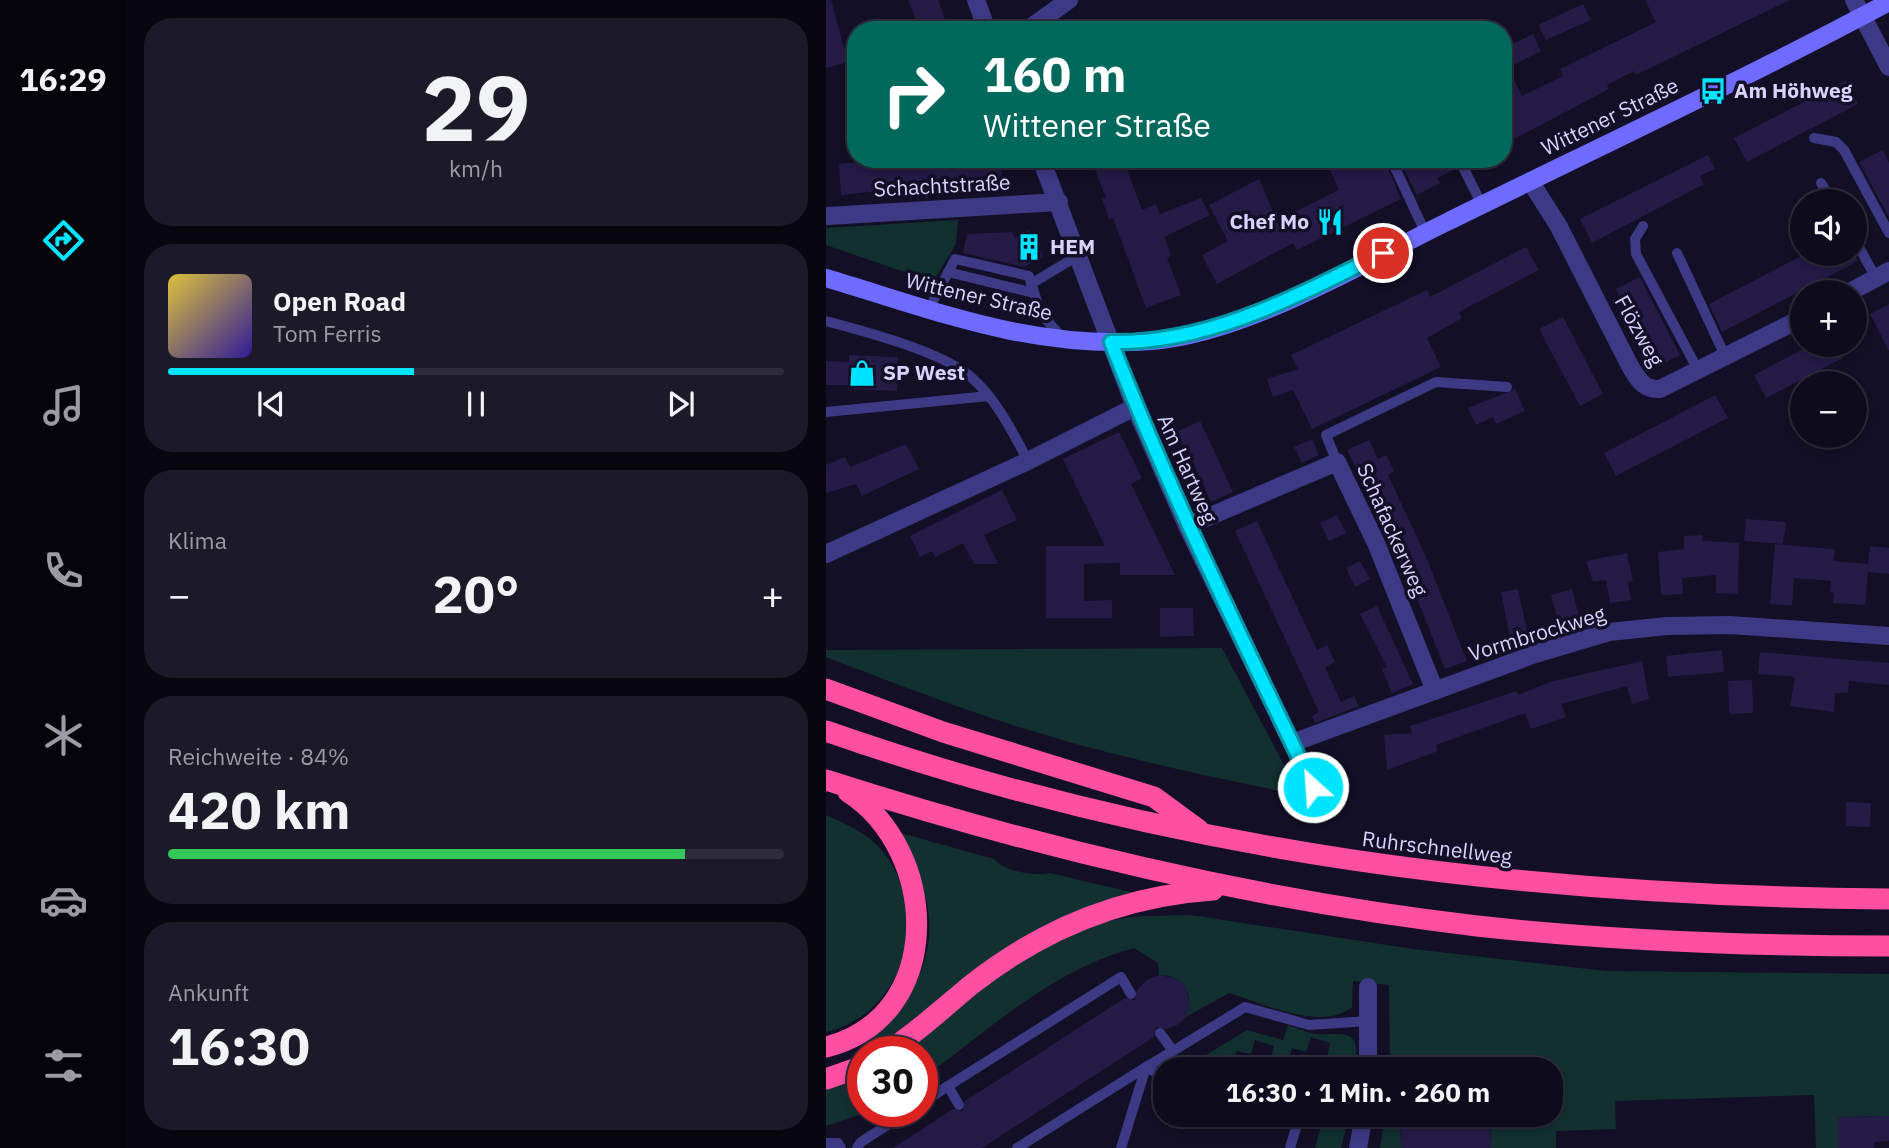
<!DOCTYPE html>
<html lang="de">
<head>
<meta charset="utf-8">
<style>
	:root { --surface:#0e0b1c; --page:#1c1929; --text:#f1f3f6; --muted:#9b9ba3; --line:#2e2b3b; --accent:#00e5ff }
	body { margin:0; font-family:"IBM Plex Sans",sans-serif; background:var(--page); color:var(--text); height:100vh; display:flex; flex-direction:column; font-size:26px; white-space:nowrap }
	* { box-sizing:border-box; margin:0 }
	p { font-size:23px; color:var(--muted) }
	.icon { flex:none; width:38px; height:38px; fill:none; stroke:currentColor; stroke-width:2; stroke-linecap:round; stroke-linejoin:round }
	.map { position:relative; flex:1; overflow:hidden }
	.panel { display:flex; flex-direction:column; gap:18px; padding:18px; background:#08060f; width:700px }
	.panel>* { flex:none }
	.hud { position:absolute; left:21px; top:21px; width:665px; height:147px; border-radius:28px; box-shadow:0 4px 10px #0003,0 0 0 2px var(--line); background:#00695c; color:#fff; overflow:hidden }
	.fabs { position:absolute; left:964px; top:189px; display:grid; gap:14px }
	.fabs a { display:grid; place-items:center; width:77px; height:77px; border-radius:50%; background:var(--surface); box-shadow:0 4px 10px #0003,0 0 0 2px var(--line); font-size:35px }
	.speed { position:absolute; left:21px; top:1036px; display:flex; gap:14px; font-size:35px; font-weight:700; text-align:center }
	.speed>* { display:grid; place-content:center; width:91px; height:91px; border-radius:50%; background:var(--surface); box-shadow:0 4px 10px #0003,0 0 0 2px var(--line); line-height:1 }
	.speed .limit { border:10px solid #d22; background:#fff; color:#111 }
	.pin { position:absolute; display:grid; place-items:center; width:60px; height:60px; color:#fff; margin:-30px; border:4px solid #fff; border-radius:50%; box-shadow:0 2px 7px #0007 }
	.me { position:absolute; width:77px; margin:-38px; rotate:334deg; stroke-linejoin:round; filter:drop-shadow(0 0 5px #0008) }
	.turn { display:flex; align-items:center; gap:24px; height:147px; padding:0 21px; font-size:32px }
	.turn .icon { width:91px; height:91px; stroke-width:2.5 }
	.turn b { display:block; font-size:49px; line-height:60px }
	.big { font-size:52px; font-weight:700; line-height:1.1 }
	.panel .widget { flex:1; display:flex; flex-direction:column; justify-content:center; gap:10px; min-width:0; padding:0 24px; border-radius:28px; background:var(--page) }
	.panel .dial { align-items:center; gap:0 }
	.dial b { font-size:91px; line-height:1 }
	.song { display:flex; align-items:center; gap:21px }
	.cover { width:84px; height:84px; border-radius:10px; background:linear-gradient(135deg,hsl(50 70% 55%),hsl(250 70% 35%)) }
	.played { height:7px; border-radius:4px; background:linear-gradient(90deg,var(--accent) 40%,var(--line) 40%) }
	.keys { display:flex; justify-content:space-around; direction:ltr }
	.heat { display:flex; justify-content:space-between; align-items:center; font-size:38px; direction:ltr }
	.charge { height:10px; border-radius:5px; background:linear-gradient(90deg,#34c759 84%,var(--line) 0) }
	.trip { position:absolute; left:327px; top:1057px; width:410px; height:70px; border-radius:28px; background:var(--surface); box-shadow:0 4px 10px #0003,0 0 0 2px var(--line); font-weight:700; line-height:70px; text-align:center }
	main { display:flex; flex:1; min-height:0 }
	.tab-bar { display:flex; flex-direction:column; width:126px; justify-content:space-around; align-items:center; background:#06040b; color:var(--muted) }
	.tab-bar .icon { width:49px; height:49px }
	.tab-bar .on { color:var(--accent) }
	.tab-bar b { font-size:32px; color:var(--text) }
	.map>svg:first-child { display:block }
	.green { fill:#12302f }
	.building { fill:#241b47 }
	.lines { fill:none; stroke-linecap:round; stroke-linejoin:round }
	.service { stroke:#3d3a85; stroke-width:10 }
	.minor { stroke:#3d3a85; stroke-width:18 }
	.secondary { stroke:#6f6bff; stroke-width:18 }
	.motorway { stroke:#ff4fa3; stroke-width:21 }
	.route-casing { stroke:#0095a6; stroke-width:18 }
	.route { stroke:#00e5ff; stroke-width:12 }
	.labels { text-anchor:middle; stroke-width:7; stroke-linejoin:round; paint-order:stroke }
	.poi-label { font-size:21px; font-weight:bold; fill:#d9d4ff; stroke:#130f26; text-anchor:start }
	.street-label { font-size:21px; fill:#d9d4ff; stroke:#130f26 }
</style>
</head>
<body>
<main>
<nav class="tab-bar">
<b>16:29</b>
<svg class="icon on" aria-label="directions" viewBox="0 0 24 24"><path d="M12 3l9 9-9 9-9-9zM9 14v-3h6M13 9l2 2-2 2"/></svg>
<svg class="icon" aria-label="music" viewBox="0 0 24 24"><path d="M9 18V5l10-2v13"/><circle cx="6" cy="18" r="3"/><circle cx="16" cy="16" r="3"/></svg>
<svg class="icon" aria-label="phone" viewBox="0 0 24 24"><path d="M5 4h4l2 5-3 2q2 4 5 5l2-3 5 2v4C11 20 4 13 5 4z"/></svg>
<svg class="icon" aria-label="climate" viewBox="0 0 24 24"><path d="M12 3v18M4 7l16 10M4 17L20 7"/></svg>
<svg class="icon" aria-label="car" viewBox="0 0 24 24"><path d="M5 17H2v-5l4-1 3-4h7l3 4 3 1v5h-3M9 17h6M6 11h13"/><circle cx="7" cy="17" r="2"/><circle cx="17" cy="17" r="2"/></svg>
<svg class="icon" aria-label="filters" viewBox="0 0 24 24"><path d="M4 7h16M4 17h16"/><circle cx="9" cy="7" r="2"/><circle cx="15" cy="17" r="2"/></svg>
</nav>
<section class="panel">
<div class="widget dial"><b>29</b><p>km/h</p></div>
<div class="widget">
<div class="song"><i class="cover"></i><div><b>Open Road</b><p>Tom Ferris</p></div></div>
<div class="played"></div>
<div class="keys"><svg class="icon" aria-label="previous" viewBox="0 0 24 24"><path d="M18 5L8 12l10 7zM5 5v14"/></svg><svg class="icon" aria-label="pause" viewBox="0 0 24 24"><path d="M8 5v14M16 5v14"/></svg><svg class="icon" aria-label="next" viewBox="0 0 24 24"><path d="M6 5l10 7-10 7zM19 5v14"/></svg></div>
</div>
<div class="widget"><p>Klima</p>
<div class="heat"><a>−</a><b class="big">20°</b><a>+</a></div>
</div>
<div class="widget"><p>Reichweite · 84%</p><b class="big">420 km</b><div class="charge"></div></div>
<div class="widget"><p>Ankunft</p><b class="big">16:30</b></div>
</section>
<div class="map">
<svg width="1063" height="1148" viewBox="0 0 1063 1148">
	<rect width="100%" height="100%" fill="#130f26"/>
	<g class="green">
		<path d="M132 220 130 244 107 282 0 245V228Z"/>
		<path d="M396 648 474 795C394 779 314 762 236 740 155 717 78 687 0 657V650Z"/>
		<path d="M0 815C22 825 46 835 61 857 104 920 78 1013 0 1032Z"/>
		<path d="M64 830 168 859C179 872 207 876 224 873L326 897 252 913 214 927 43 1052H38L36 1047C111 985 128 908 64 830Z"/>
		<path d="M365 915 587 949 780 971 1063 974V1116L1012 1117V1148H990L988 1095 789 1101 790 1129 730 1131V1148H665L664 1115H724V1069H564L563 985 527 981 526 1007C495 1032 436 1003 403 993L360 1017C369 994 358 975 333 975L332 963 308 948C228 969 162 1030 96 1079V1052H77C143 999 219 927 306 917 326 915 346 916 365 915Z"/>
		<path d="M462 1025C471 1028 481 1033 490 1034 519 1036 534 1025 530 1069H512L514 1061 501 1057 504 1043 485 1037 480 1052 466 1048 461 1065 444 1060 448 1046 429 1040 425 1054 411 1051 405 1069H386L368 1064 366 1069H357L421 1030 457 1040Z"/>
		<path d="M37 1075V1111H45L0 1126V1087Z"/>
		<path d="M498 1115H523L515 1148H489Z"/>
		<path d="M559 1115H574L575 1148H554Z"/>
	</g>
	<g class="building">
		<path d="M0 0H5L22 62 0 68Z"/>
		<path d="M82 0H112L123 30H94Z"/>
		<path d="M819 0H964L810 75 808 71 781 85 783 89 677 145V57L696 96 737 76 734 69 830 22Z"/>
		<path d="M757 4 765 20 720 40 712 25Z"/>
		<path d="M707 34 715 51 689 64 681 47Z"/>
		<path d="M1020 80 1032 104 921 162 908 138Z"/>
		<path d="M1057 150 1063 163V217L1033 162Z"/>
		<path d="M882 155 889 169 874 176 878 184 766 243 754 219Z"/>
		<path d="M59 159H114V164L175 160 176 184 115 189V180L61 183 62 190 15 195 13 164Z"/>
		<path d="M265 159H297L316 210 330 204 334 214 375 198 384 215 338 237 345 255 341 258 355 295 320 308 287 218 283 219 276 199 280 198Z"/>
		<path d="M499 159H558L575 199 471 250 467 243 391 284 376 255 402 241 383 205 433 179 451 221 513 190Z"/>
		<path d="M573 159H626L630 169 611 178 614 183 591 195Z"/>
		<path d="M203 230 217 256 198 267 137 253 141 234 186 232 189 238Z"/>
		<path d="M700 247 713 270 633 312 636 318 601 338 615 367 486 429 467 390 447 397 441 379 472 369 465 355 601 290 604 297Z"/>
		<path d="M979 254H1028L1032 261 896 332 883 304Z"/>
		<path d="M814 277 854 355 830 367 790 289Z"/>
		<path d="M1063 304V351L1044 314Z"/>
		<path d="M737 317 777 394 754 406 713 329Z"/>
		<path d="M985 345H1011L1017 358 940 398 928 375Z"/>
		<path d="M23 355 72 357 71 391 22 389V385H0V361L23 362Z"/>
		<path d="M689 389 699 411 670 424 667 417 650 425 642 408Z"/>
		<path d="M889 395 902 418 790 476 778 453Z"/>
		<path d="M374 421 407 492 385 502 365 458 361 460 352 431Z"/>
		<path d="M293 432 316 478 305 484 349 575H294V563L258 564V601L286 600V618H220V546H279L237 459Z"/>
		<path d="M486 439 493 455 476 463 468 447Z"/>
		<path d="M543 440 552 459 560 455 568 471 562 475 601 559 641 661 619 669 573 553 521 450Z"/>
		<path d="M80 444 93 469 36 496 30 484 0 493V465L19 457 24 467Z"/>
		<path d="M176 490 191 520 158 535 172 564H148L137 543 109 557 106 551 94 557 84 536Z"/>
		<path d="M511 515 520 533 503 541 494 523Z"/>
		<path d="M920 519 960 522 957 544 918 541Z"/>
		<path d="M431 521 491 650 501 645 509 662 499 667 515 702 528 696 533 706 489 723 486 716 493 712 409 531Z"/>
		<path d="M876 535V541L913 543 912 594 890 593V575L856 578 857 594 835 595 832 552 858 549V536Z"/>
		<path d="M949 544 1009 549 1007 561 1042 564 1044 546 1063 548V574L1042 572 1039 605 1007 603 1008 593 1004 592 1005 581 968 578 966 606 944 604Z"/>
		<path d="M801 553 807 581 802 582 805 600 784 603 780 580 767 582 760 561Z"/>
		<path d="M534 561 544 579 529 587 520 568Z"/>
		<path d="M692 589 703 639 685 643 675 592Z"/>
		<path d="M746 589 754 620 733 625 725 595Z"/>
		<path d="M551 606 587 684 566 693 556 669 561 667 534 614Z"/>
		<path d="M334 608H367L368 636 334 637Z"/>
		<path d="M896 650 898 672 842 677 840 656Z"/>
		<path d="M934 652 1063 663V685L1023 681 1022 693H1009L1008 712 964 706 969 677 932 674Z"/>
		<path d="M816 661 823 699 806 704 801 686 735 704 740 717 705 729 699 713 610 745 612 751 561 770 558 735 586 733 584 726 691 691 692 695 727 681Z"/>
		<path d="M926 680 927 713 903 714 902 681Z"/>
		<path d="M1020 802 1045 803 1044 827 1020 826Z"/>
		<path d="M333 975 353 979 360 986 364 1007 360 1017 351 1025 340 1029 330 1027 328 1037 156 1148H67L127 1109 137 1111 139 1101 299 998 309 1000 311 990 322 979Z"/>
		<path d="M574 1115H664L665 1148H575Z"/>
		<path d="M1063 1116V1141L1048 1142V1148H1012V1117Z"/>
	</g>
	<g class="lines">
		<g class="service">
			<path d="M988 138 1010 142 1018 150 1063 233"/>
			<path d="M565 159 599 232"/>
			<path d="M633 159 656 205"/>
			<path d="M995 183 1006 201"/>
			<path d="M817 226 809 239 810 254 872 370"/>
			<path d="M1029 240 1050 278"/>
			<path d="M851 253 900 358"/>
			<path d="M122 272 208 293"/>
			<path d="M205 284 253 255"/>
			<path d="M102 311 129 259 203 276 215 314 236 337"/>
			<path d="M0 321C38 331 117 352 145 377 171 400 186 431 202 461"/>
			<path d="M0 412 163 396"/>
			<path d="M511 462 500 435 610 382 681 387"/>
			<path d="M334 1033 347 1051 419 1007 483 1025 542 1021"/>
			<path d="M122 1086 295 977 305 994"/>
			<path d="M96 1103 122 1086 133 1105"/>
			<path d="M464 1115 473 1118 464 1148"/>
			<path d="M0 1143H12L15 1148"/>
			<path d="M31 1148 35 1142 83 1111"/>
			<path d="M191 1148 320 1067 340 1078"/>
			<path d="M295 1148 320 1067 347 1051"/>
		</g>
		<g class="minor">
			<path d="M150 0 161 30"/>
			<path d="M1028 0 1063 67"/>
			<path d="M201 30 243 0"/>
			<path d="M215 159 309 407 361 526 487 787"/>
			<path d="M704 181 732 225 804 366C812 379 817 390 834 389L976 318"/>
			<path d="M2 216 233 202"/>
			<path d="M1024 292 1063 271"/>
			<path d="M361 526 511 462 550 543 609 691"/>
			<path d="M0 554 202 461 309 407"/>
			<path d="M466 743 709 654 783 632 841 626 904 625 1063 636"/>
			<path d="M542 987V1069"/>
			<path d="M532 1148 538 1115"/>
		</g>
		<path class="secondary" d="M0 278C111 311 206 350 326 341 419 334 535 264 619 223 767 150 917 80 1063 2"/>
		<g class="motorway">
			<path d="M0 689 117 732 328 797 373 830"/>
			<path d="M0 731C347 853 697 896 1063 899"/>
			<path d="M0 780C212 848 429 900 651 926 788 941 925 946 1063 946"/>
			<path d="M0 1047C120 1017 114 851 22 792"/>
			<path d="M60 1052C91 1033 117 1008 145 985 216 929 296 896 387 890"/>
			<path d="M0 1079 37 1066"/>
		</g>
	</g>
	<g class="lines">
		<defs>
			<path id="route" d="M487 787C417 640 344 494 285 342 383 344 471 296 557 253"/>
		</defs>
		<use href="#route" class="route-casing"/>
		<use href="#route" class="route"/>
	</g>
	<defs>
		<symbol id="bus-bare" viewBox="-9 -9 18 18"><path d="M-5-6H5V4H4V6H2V4H-2V6H-4V4H-5ZM-3.5-4V0h7V-4ZM-3.5 1.2v1.5H-2V1.2ZM2 1.2v1.5H3.5V1.2Z" fill="#00e5ff" stroke="#130f26" stroke-width="2.5" paint-order="stroke"/></symbol>
		<symbol id="restaurant-bare" viewBox="-9 -9 18 18"><path d="M-5-6h1v4h1v-4h1v4h1v-4h1v5L-1.5 .5V6h-2V.5L-5-1ZM5-6V6H3V1.5H1.5Q1.5-4 5-6Z" fill="#00e5ff" stroke="#130f26" stroke-width="2.5" paint-order="stroke"/></symbol>
		<symbol id="building-bare" viewBox="-9 -9 18 18"><path d="M-4-6H4V6H1V3H-1V6H-4ZM-2.5-4.3h1.7v1.8h-1.7ZM.8-4.3h1.7v1.8H.8ZM-2.5-1h1.7V.8h-1.7ZM.8-1h1.7V.8H.8Z" fill="#00e5ff" stroke="#130f26" stroke-width="2.5" paint-order="stroke"/></symbol>
		<symbol id="shop-bare" viewBox="-9 -9 18 18"><path d="M-5-2.5h2.3a2.7 3.5 0 0 1 5.4 0H5L5.5 6h-11ZM-1.5-2.5h3a1.5 2.3 0 0 0-3 0Z" fill="#00e5ff" stroke="#130f26" stroke-width="2.5" paint-order="stroke"/></symbol>
	</defs>
	<g fill-rule="evenodd">
		<use href="#bus-bare" x="868" y="72" width="38" height="38"/>
		<use href="#restaurant-bare" x="485" y="203" width="38" height="38"/>
		<use href="#building-bare" x="184" y="228" width="38" height="38"/>
		<use href="#shop-bare" x="17" y="354" width="38" height="38"/>
	</g>
	<g class="labels">
		<g class="poi-label">
			<text x="908" y="98">Am Höhweg</text>
			<text x="483" y="229" text-anchor="end">Chef Mo</text>
			<text x="224" y="254">HEM</text>
			<text x="57" y="380">SP West</text>
		</g>
		<g class="street-label">
			<text transform="translate(784 117) rotate(-26)" y="7">Wittener Straße</text>
			<text transform="translate(116 186) rotate(-3)" y="7">Schachtstraße</text>
			<text transform="translate(153 297) rotate(13)" y="7">Wittener Straße</text>
			<text transform="translate(813 331) rotate(61)" y="7">Flözweg</text>
			<text transform="translate(361 469) rotate(66)" y="7">Am Hartweg</text>
			<text transform="translate(566 530) rotate(66)" y="7">Schafackerweg</text>
			<text transform="translate(711 634) rotate(-17)" y="7">Vormbrockweg</text>
			<text transform="translate(611 848) rotate(7)" y="7">Ruhrschnellweg</text>
		</g>
	</g>
</svg>
<div class="fabs">
<a><svg class="icon" aria-label="sound" viewBox="0 0 24 24"><path d="M4 9h4l5-4v14l-5-4H4zM17 9q2 3 0 6"/></svg></a>
<a>+</a>
<a>−</a>
</div>
<div class="speed"><div class="limit">30</div></div>
<div class="pin" style="left:557px;top:253px;background:#d93025"><svg class="icon" aria-label="arrive" viewBox="0 0 24 24"><path d="M6 21V4h12l-3 4 3 4H6"/></svg></div>
<svg class="me" style="left:487px;top:787px" viewBox="-20 -20 40 40"><circle r="17" fill="#00e5ff" stroke="#fff" stroke-width="3"/><path d="M0-11L8 9 0 5-8 9z" fill="#fff"/></svg>
<div class="trip">16:30 · 1 Min. · 260 m</div>
<div class="hud">
<div class="turn"><svg class="icon" aria-label="right" viewBox="0 0 24 24"><path d="M7 20v-9h11M14 6l5 5-5 5"/></svg><div><b>160 m</b>Wittener Straße</div></div>
</div>
</div>
</main>
</body>
</html>
